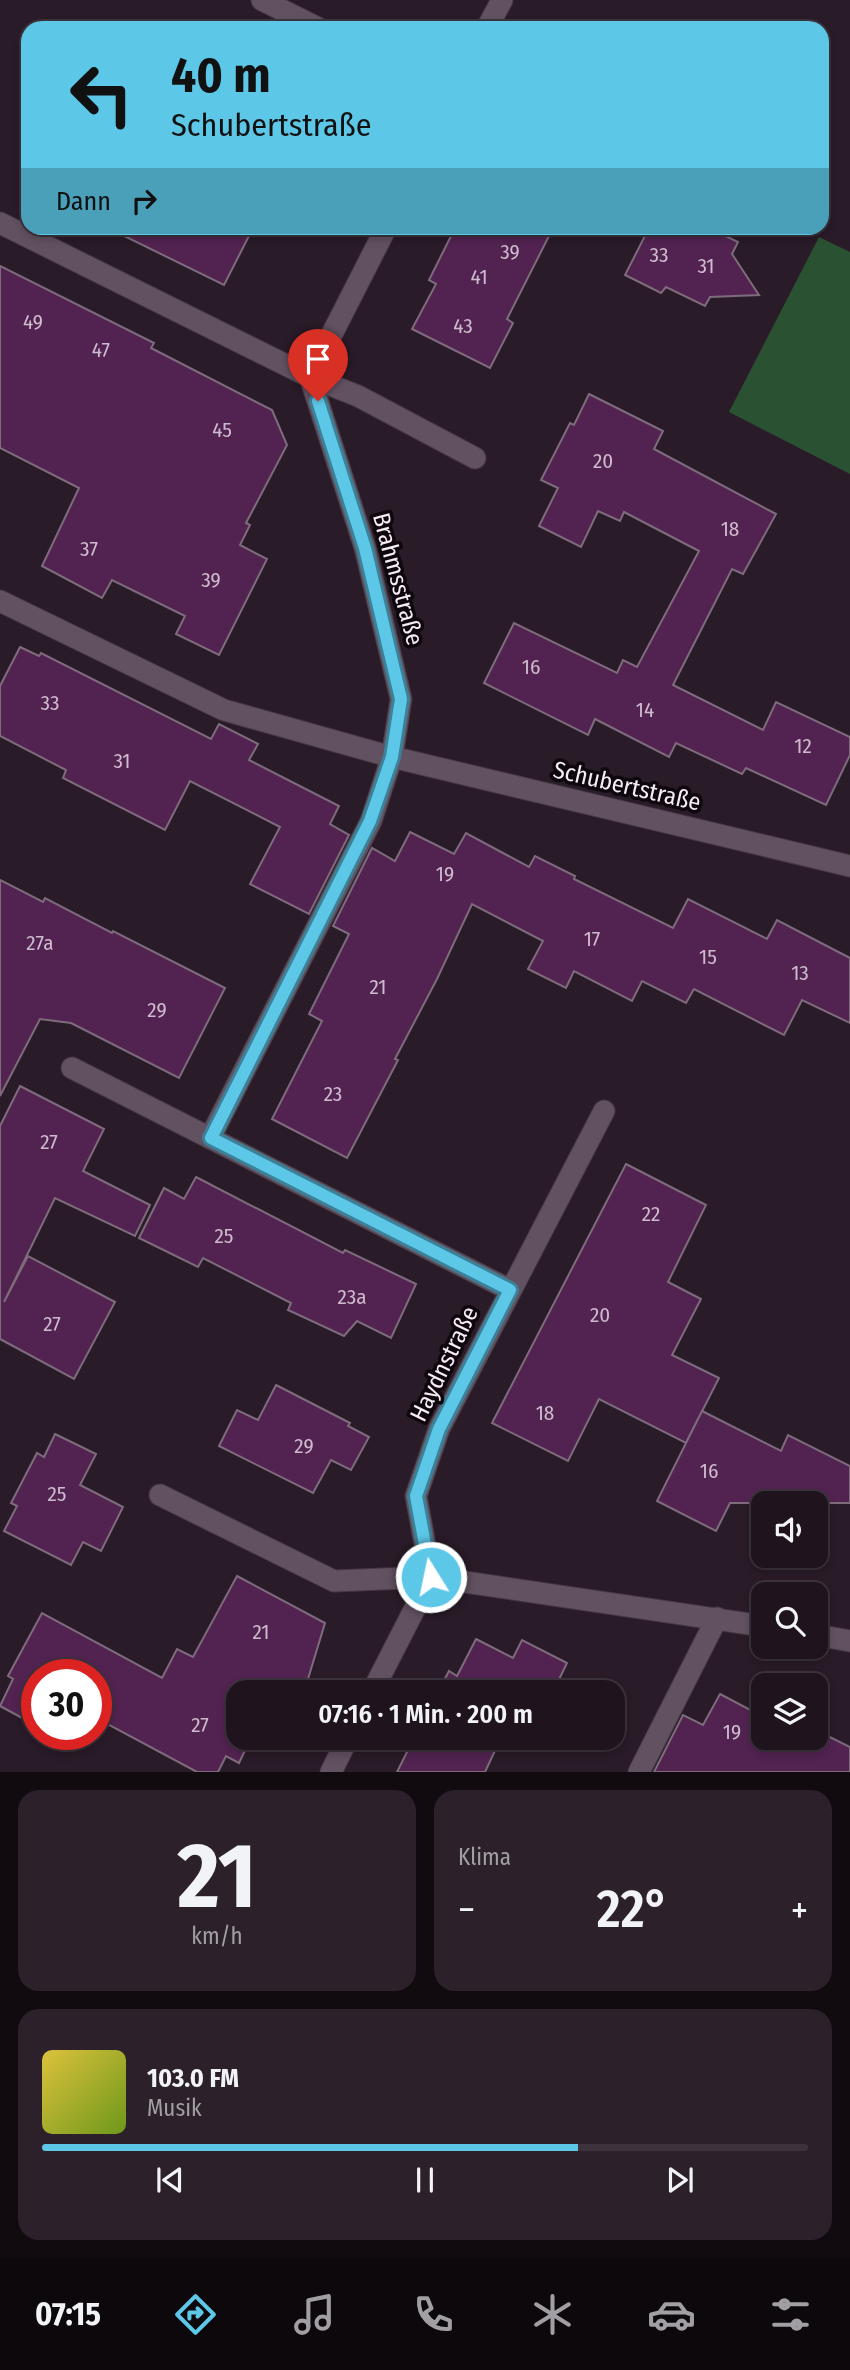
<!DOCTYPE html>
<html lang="de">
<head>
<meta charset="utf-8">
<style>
	:root { --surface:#1f141e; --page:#2c212b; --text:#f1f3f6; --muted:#a19ea4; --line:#3c333c; --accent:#5dc7e8 }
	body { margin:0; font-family:"Fira Sans Condensed",sans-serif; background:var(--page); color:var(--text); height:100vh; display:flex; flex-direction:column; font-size:26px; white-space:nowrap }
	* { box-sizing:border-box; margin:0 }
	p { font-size:23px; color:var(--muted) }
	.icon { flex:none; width:38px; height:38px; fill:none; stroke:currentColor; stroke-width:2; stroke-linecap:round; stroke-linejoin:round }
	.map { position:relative; height:1772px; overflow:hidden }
	.side { display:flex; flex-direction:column; gap:18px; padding:18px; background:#110b10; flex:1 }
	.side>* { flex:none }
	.banner { position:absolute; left:21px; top:21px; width:808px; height:214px; border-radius:21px; box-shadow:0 4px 10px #0003,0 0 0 2px var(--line); background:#5dc7e8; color:#111; overflow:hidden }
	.controls { position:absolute; left:751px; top:1491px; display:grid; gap:14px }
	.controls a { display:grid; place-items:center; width:77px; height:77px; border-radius:14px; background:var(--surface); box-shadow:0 4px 10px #0003,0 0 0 2px var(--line); font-size:35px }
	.speed { position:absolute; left:21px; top:1659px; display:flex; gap:14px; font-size:35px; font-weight:700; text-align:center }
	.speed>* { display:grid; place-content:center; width:91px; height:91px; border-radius:50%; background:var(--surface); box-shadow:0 4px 10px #0003,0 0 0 2px var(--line); line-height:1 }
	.speed .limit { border:10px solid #d22; background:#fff; color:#111 }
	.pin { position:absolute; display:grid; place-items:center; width:60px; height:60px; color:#fff; margin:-72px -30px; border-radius:50% 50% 50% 0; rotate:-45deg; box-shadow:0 0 7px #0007 }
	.pin .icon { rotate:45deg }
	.me { position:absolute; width:77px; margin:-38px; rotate:350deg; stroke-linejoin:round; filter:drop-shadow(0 0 5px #0008) }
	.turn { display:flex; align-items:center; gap:24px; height:147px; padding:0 35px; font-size:32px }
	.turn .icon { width:91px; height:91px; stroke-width:2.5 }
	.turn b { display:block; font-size:49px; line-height:60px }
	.then { display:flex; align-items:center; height:66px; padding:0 35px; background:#0003; gap:14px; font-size:26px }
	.big { font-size:52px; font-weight:600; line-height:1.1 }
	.side .card { flex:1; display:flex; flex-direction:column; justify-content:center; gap:10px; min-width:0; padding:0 24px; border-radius:21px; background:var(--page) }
	.side .dial { align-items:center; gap:0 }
	.dial b { font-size:91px; line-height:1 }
	.song { display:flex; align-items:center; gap:21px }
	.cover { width:84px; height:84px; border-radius:10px; background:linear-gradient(135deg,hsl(50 70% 55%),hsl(80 70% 35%)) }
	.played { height:7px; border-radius:4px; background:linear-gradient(90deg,var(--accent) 70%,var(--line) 70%) }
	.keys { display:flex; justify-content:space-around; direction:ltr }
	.heat { display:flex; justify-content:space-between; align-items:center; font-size:38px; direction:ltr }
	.side .tiles { flex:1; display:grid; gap:18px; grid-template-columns:1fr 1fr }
	.card:last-child { grid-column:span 2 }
	.trip { position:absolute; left:226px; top:1680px; width:399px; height:70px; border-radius:21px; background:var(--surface); box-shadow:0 4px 10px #0003,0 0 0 2px var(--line); font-weight:600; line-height:70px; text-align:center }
	.tabs { display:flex; height:112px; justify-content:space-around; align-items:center; background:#0c080c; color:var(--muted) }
	.tabs .icon { width:49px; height:49px }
	.tabs .on { color:var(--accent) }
	.tabs b { font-size:32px; color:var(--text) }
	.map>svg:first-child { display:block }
	.green { fill:#2a5232 }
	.building { fill:#522351; stroke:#7e6c7c; stroke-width:2 }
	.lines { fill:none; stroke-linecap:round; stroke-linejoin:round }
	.service-casing { stroke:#443843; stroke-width:23 }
	.minor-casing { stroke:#443843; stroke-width:23 }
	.service { stroke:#625161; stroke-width:21 }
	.minor { stroke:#625161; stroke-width:21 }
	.route-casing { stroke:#3c8197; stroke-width:18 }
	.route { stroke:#5dc7e8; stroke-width:12 }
	.labels { text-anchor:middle; stroke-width:7; stroke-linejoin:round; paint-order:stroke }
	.number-label { font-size:21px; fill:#cebacd }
	.street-label { font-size:24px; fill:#f7ecf6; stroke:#0e080e }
</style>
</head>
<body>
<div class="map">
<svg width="850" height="1772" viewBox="0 0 850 1772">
	<rect width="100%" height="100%" fill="#291b28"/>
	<path class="green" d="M819 237 850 252V474L729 412Z"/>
	<g class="building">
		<path d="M108 228H253L224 285Z"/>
		<path d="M455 228H553L507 319 513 323 490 368 412 329 436 284 429 280Z"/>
		<path d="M649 228H709L738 242 732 254 759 295 710 297 705 306 666 287 661 293 625 275Z"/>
		<path d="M0 266 154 343 151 348 272 410 287 445 246 523 250 525 240 545 267 559 219 655 176 634 185 616 112 580 102 598 42 566 79 488 0 448Z"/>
		<path d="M589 394 663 431 654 449 776 514 743 574 732 569 673 685 763 730 776 702 850 737V755L826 805 746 768 742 774 676 743 669 757 595 719 588 735 484 683 514 623 617 673 623 660 637 667 699 551 624 512 620 521 598 511 581 547 539 526 558 488 541 480 570 423 574 425Z"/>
		<path d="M20 647 39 656 41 653 211 739 219 724 258 744 249 760 339 806 330 824 349 835 309 914 250 884 280 827 190 781 165 830 63 778 66 770 0 736V686Z"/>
		<path d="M410 832 454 854 466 833 529 867 535 856 575 876 574 879 673 928 688 899 767 939 777 920 850 958V1023L802 1000 784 1035 694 989 686 1003 642 981 632 1001 574 971 566 988 528 969 543 941 472 904 437 979 395 1059 398 1060 347 1158 272 1119 322 1021 309 1014 349 934 333 926 372 848 395 861Z"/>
		<path d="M0 880 43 902 45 898 112 933 113 931 225 988 179 1078 71 1023 40 1019 0 1096Z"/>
		<path d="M20 1086 104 1129 83 1171 150 1205 135 1236 55 1198 4 1302 28 1256 115 1302 74 1379 0 1339V1126Z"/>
		<path d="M626 1164 706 1205 668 1282 701 1299 672 1355 719 1378 686 1443 599 1399 568 1461 492 1423Z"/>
		<path d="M196 1177 343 1253 345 1250 416 1284 391 1338 357 1321 344 1336 288 1310 291 1303 203 1258 198 1267 139 1238 164 1188 184 1199Z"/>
		<path d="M276 1385 350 1423 348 1426 369 1437 351 1470 331 1460 313 1493 219 1446 237 1410 258 1420Z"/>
		<path d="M702 1411 781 1451 788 1435 850 1466V1503H730L716 1531 657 1501Z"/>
		<path d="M55 1434 96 1454 80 1485 123 1507 101 1551 83 1542 71 1565 4 1531 17 1506 11 1503 37 1453 44 1457Z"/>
		<path d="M237 1576 325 1623 304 1692 280 1680 274 1692H238V1738H251L239 1763 226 1756 218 1772H197L96 1718V1675H37V1726L0 1706 13 1679 8 1676 42 1613 162 1678 177 1649 193 1657Z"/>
		<path d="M476 1639 513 1658 522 1640 567 1663 553 1692H438L449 1671 457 1676Z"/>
		<path d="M720 1694 754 1712 760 1701 763 1703V1738H816V1730L850 1747V1772H654L683 1715 703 1725Z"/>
		<path d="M51 1734H75L70 1744Z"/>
		<path d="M414 1738H501L485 1772H397Z"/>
	</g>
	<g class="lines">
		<defs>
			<g id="service">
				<path d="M310 377 358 396 475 458"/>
				<path d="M639 1772 717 1618"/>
			</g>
			<g id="minor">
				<path d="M262 0 318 28"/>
				<path d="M487 28 502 0"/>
				<path d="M0 223 310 377"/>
				<path d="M386 228 310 377 365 548 401 699 392 757 371 821 210 1138 510 1290"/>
				<path d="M0 601 224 710 392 757 850 866"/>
				<path d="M72 1068 210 1138"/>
				<path d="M604 1111 439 1429 416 1496 431 1577 763 1626"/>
				<path d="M160 1495 334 1581 431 1577 372 1692"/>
				<path d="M816 1635 850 1641"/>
				<path d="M331 1772 348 1738"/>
			</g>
		</defs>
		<use href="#service" class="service-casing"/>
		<use href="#minor" class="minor-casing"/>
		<use href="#service" class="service"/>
		<use href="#minor" class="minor"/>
	</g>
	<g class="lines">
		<defs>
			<path id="route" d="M318 401 365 548 401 699 392 757 370 821 211 1138 510 1290 439 1429 416 1496 431 1577"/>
		</defs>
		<use href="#route" class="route-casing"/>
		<use href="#route" class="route"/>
	</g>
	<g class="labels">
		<g class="number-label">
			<text x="510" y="259">39</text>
			<text x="659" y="262">33</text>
			<text x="706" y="273">31</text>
			<text x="479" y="284">41</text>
			<text x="33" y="329">49</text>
			<text x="463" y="333">43</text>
			<text x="101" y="357">47</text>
			<text x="222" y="437">45</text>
			<text x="603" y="468">20</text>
			<text x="730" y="536">18</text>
			<text x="89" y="556">37</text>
			<text x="211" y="587">39</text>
			<text x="531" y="674">16</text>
			<text x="50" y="710">33</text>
			<text x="645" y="717">14</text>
			<text x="803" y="753">12</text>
			<text x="122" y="768">31</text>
			<text x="445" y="881">19</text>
			<text x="592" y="946">17</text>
			<text x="40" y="950">27a</text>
			<text x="708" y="964">15</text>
			<text x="800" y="980">13</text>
			<text x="378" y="994">21</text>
			<text x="157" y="1017">29</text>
			<text x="333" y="1101">23</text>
			<text x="49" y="1149">27</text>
			<text x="651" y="1221">22</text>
			<text x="224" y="1243">25</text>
			<text x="352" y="1304">23a</text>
			<text x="600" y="1322">20</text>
			<text x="52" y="1331">27</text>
			<text x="545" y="1420">18</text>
			<text x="304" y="1453">29</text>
			<text x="709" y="1478">16</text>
			<text x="57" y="1501">25</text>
			<text x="261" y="1639">21</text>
			<text x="200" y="1732">27</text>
			<text x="732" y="1739">19</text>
		</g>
		<g class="street-label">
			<text transform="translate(398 579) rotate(75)" y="8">Brahmsstraße</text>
			<text transform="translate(627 786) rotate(13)" y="8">Schubertstraße</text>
			<text transform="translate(444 1364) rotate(-64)" y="8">Haydnstraße</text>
		</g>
	</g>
</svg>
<div class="controls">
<a><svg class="icon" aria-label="sound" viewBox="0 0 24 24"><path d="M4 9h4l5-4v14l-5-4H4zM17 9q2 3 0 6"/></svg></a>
<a><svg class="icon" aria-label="search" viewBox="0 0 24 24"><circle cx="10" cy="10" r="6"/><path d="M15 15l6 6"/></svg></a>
<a><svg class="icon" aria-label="layers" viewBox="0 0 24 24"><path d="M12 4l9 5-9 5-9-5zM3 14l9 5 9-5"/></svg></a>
</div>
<div class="speed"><div class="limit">30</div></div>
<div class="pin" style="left:318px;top:401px;background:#d93025"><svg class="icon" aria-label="arrive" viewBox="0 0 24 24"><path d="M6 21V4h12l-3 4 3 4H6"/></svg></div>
<svg class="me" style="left:431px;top:1577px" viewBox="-20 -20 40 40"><circle r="17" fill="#5dc7e8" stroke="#fff" stroke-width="3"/><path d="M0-11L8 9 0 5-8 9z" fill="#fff"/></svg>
<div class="trip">07:16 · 1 Min. · 200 m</div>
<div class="banner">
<div class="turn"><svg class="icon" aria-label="left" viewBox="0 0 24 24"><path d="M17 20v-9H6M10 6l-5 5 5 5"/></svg><div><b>40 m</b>Schubertstraße</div></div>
<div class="then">Dann<svg class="icon" aria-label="right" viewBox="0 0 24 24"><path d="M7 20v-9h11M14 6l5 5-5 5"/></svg></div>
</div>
</div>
<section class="side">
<div class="tiles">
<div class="card dial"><b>21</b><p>km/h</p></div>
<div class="card"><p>Klima</p>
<div class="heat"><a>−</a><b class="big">22°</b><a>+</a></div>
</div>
<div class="card">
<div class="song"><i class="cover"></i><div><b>103.0 FM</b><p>Musik</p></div></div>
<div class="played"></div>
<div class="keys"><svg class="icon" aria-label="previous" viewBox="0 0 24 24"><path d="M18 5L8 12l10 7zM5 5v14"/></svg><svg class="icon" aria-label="pause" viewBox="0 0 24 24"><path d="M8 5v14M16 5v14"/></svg><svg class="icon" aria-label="next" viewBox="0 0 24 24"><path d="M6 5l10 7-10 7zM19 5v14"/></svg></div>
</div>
</div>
</section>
<nav class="tabs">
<b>07:15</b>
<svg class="icon on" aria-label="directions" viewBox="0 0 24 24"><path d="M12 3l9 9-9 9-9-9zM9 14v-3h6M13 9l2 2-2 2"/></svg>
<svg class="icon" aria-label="music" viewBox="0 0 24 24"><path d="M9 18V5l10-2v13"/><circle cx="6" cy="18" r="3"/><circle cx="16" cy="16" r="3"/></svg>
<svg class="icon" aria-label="phone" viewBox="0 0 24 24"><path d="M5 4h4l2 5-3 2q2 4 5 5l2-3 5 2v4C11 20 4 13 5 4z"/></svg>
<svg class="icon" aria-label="climate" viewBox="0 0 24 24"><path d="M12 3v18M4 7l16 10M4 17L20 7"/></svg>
<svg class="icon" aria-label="car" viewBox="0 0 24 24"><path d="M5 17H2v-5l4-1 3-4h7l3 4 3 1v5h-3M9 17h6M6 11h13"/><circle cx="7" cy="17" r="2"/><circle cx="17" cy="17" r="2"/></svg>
<svg class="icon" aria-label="filters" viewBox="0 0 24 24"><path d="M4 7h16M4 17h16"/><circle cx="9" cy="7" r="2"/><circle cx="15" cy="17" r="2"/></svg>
</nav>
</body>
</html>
